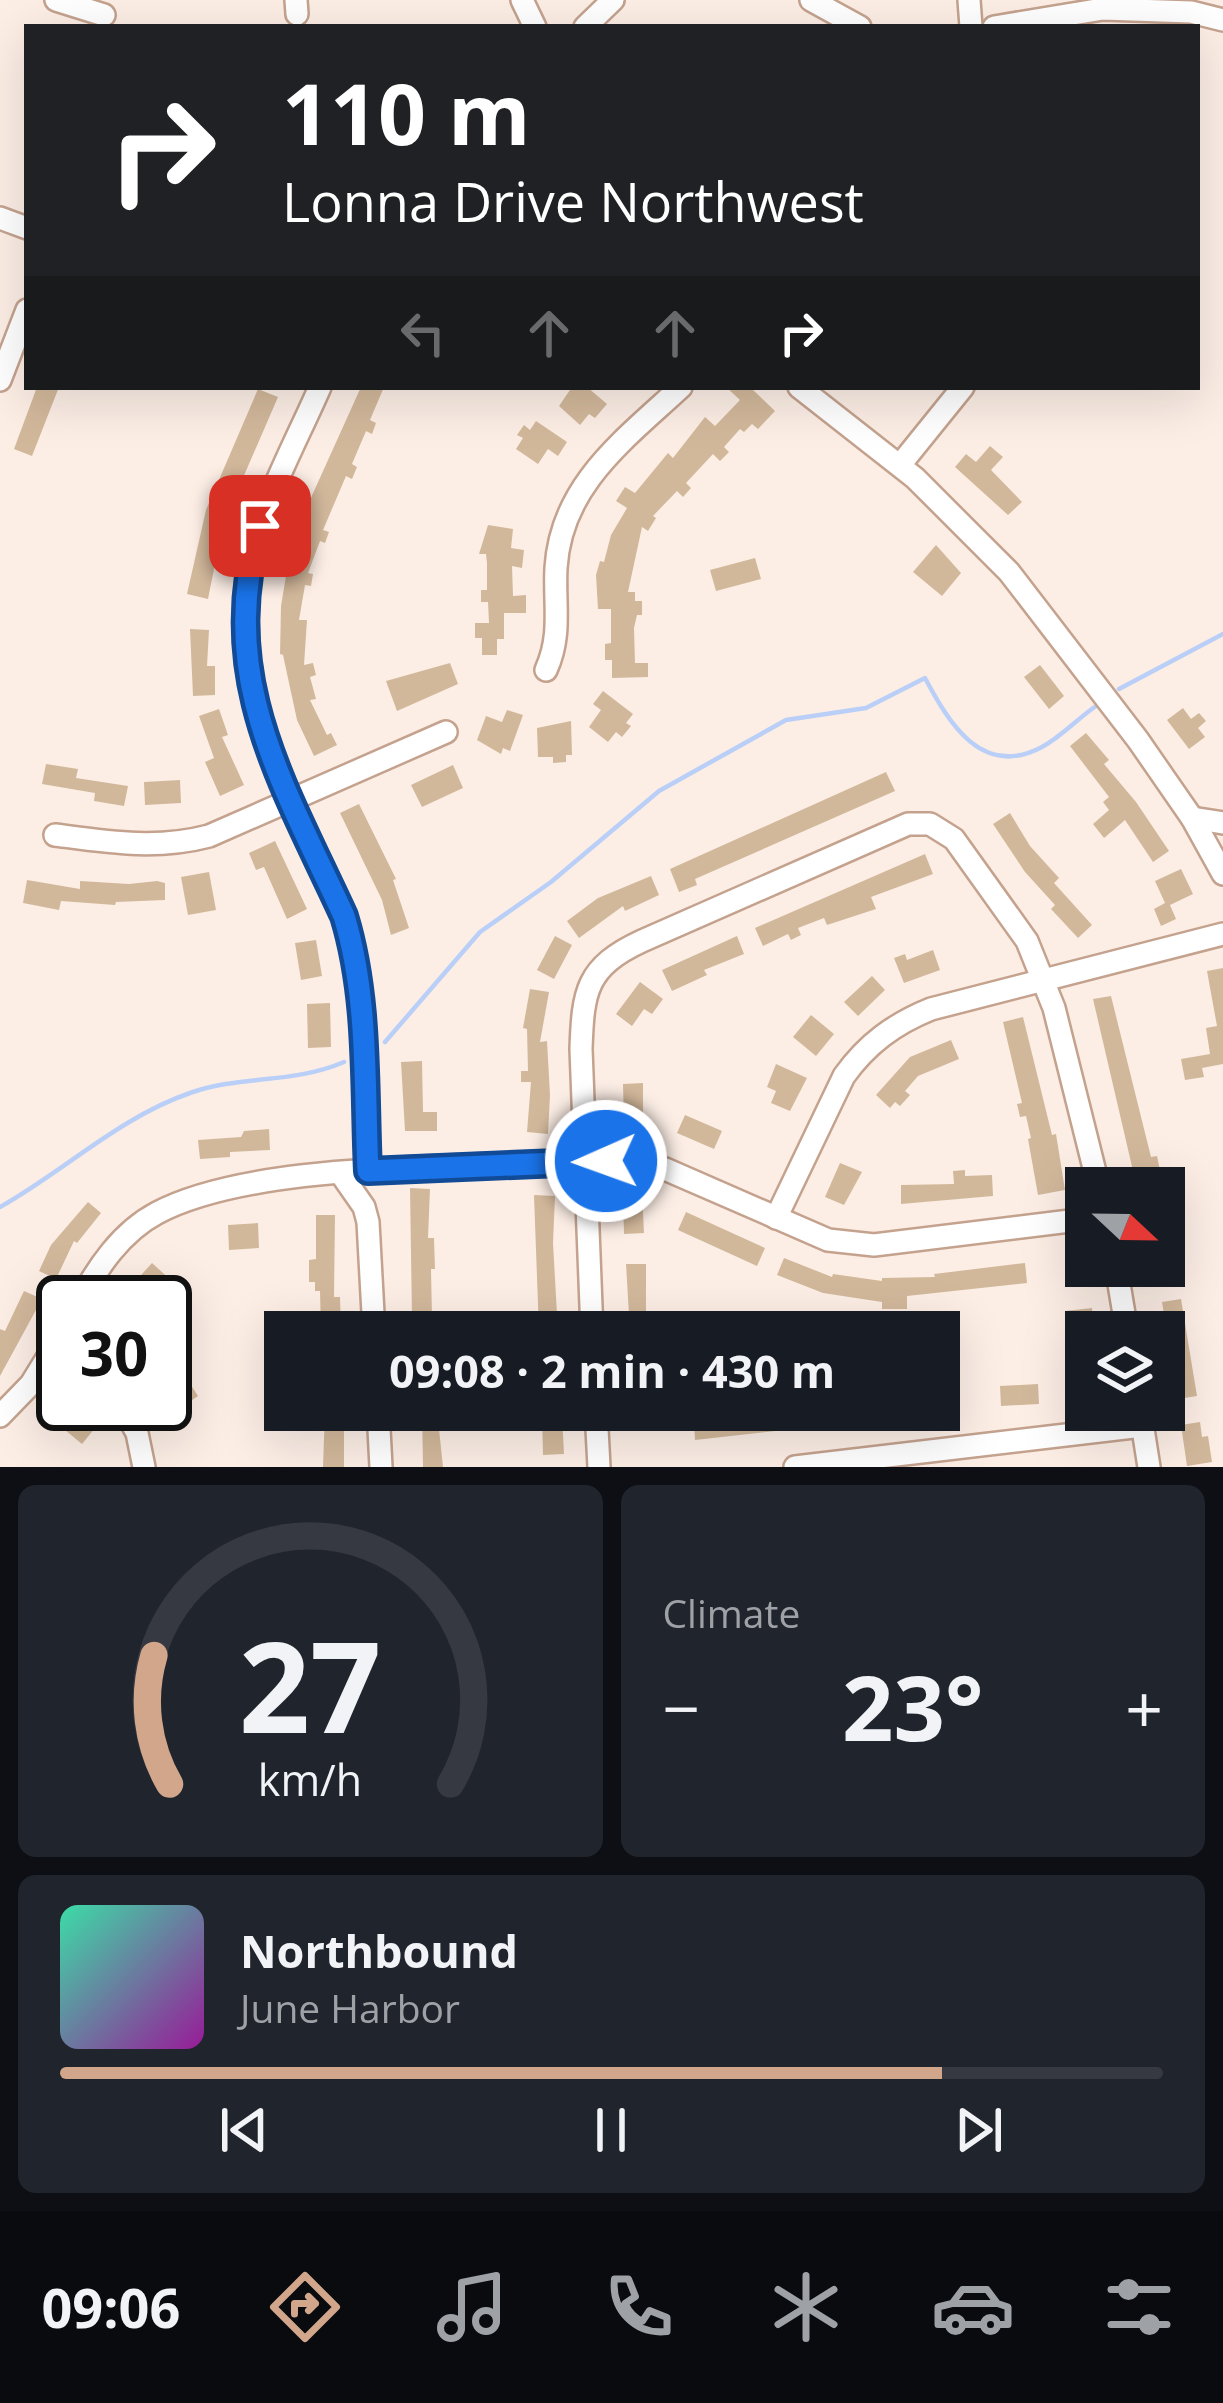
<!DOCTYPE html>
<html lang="en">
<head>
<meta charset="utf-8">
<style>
	:root { --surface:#171b24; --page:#20242c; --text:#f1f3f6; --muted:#9ea1a6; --line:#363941; --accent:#d1a68a }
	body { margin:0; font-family:"Open Sans",sans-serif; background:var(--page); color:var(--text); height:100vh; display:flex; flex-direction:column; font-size:45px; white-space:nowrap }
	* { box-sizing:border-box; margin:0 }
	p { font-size:39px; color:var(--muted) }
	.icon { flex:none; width:66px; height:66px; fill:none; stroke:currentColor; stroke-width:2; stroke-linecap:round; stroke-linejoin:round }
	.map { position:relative; height:1467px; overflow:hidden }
	.side { display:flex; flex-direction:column; gap:18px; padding:18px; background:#0d0f14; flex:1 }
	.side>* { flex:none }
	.banner { position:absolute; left:24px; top:24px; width:1176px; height:366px; border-radius:0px; box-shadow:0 12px 48px #0002; background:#202124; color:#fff; overflow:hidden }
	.needle { width:78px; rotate:112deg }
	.tools { position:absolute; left:1065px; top:1167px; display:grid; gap:24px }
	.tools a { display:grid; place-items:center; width:120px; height:120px; border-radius:0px; background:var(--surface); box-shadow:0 12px 48px #0002; font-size:60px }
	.speed { position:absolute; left:36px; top:1275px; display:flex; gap:24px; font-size:60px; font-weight:700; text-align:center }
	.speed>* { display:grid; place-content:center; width:156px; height:156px; border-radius:50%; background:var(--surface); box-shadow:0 12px 48px #0002; line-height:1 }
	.speed .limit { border:6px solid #111; border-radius:18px; background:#fff; color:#111 }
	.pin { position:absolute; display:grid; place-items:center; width:102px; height:102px; color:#fff; margin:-51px; border-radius:24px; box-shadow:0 6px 18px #0006 }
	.me { position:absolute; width:132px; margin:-66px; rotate:268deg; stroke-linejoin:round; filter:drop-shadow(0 0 9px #0008) }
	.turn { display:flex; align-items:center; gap:42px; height:252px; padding:0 60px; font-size:54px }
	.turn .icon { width:156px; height:156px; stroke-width:2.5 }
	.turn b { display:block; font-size:84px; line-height:102px }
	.lanes { display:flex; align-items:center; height:114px; padding:0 60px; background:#0003; justify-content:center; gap:60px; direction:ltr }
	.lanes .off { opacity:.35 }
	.big { font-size:90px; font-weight:700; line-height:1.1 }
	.side .tile { flex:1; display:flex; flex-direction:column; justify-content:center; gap:18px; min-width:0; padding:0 42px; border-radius:18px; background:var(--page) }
	.side .dial { align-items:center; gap:0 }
	.dial svg { height:312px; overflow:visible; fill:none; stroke:var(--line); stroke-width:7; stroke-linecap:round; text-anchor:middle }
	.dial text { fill:var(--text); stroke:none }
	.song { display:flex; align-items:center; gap:36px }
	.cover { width:144px; height:144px; border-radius:18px; background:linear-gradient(135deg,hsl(160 70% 55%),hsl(300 70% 35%)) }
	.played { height:12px; border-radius:6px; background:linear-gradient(90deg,var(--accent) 80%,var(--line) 80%) }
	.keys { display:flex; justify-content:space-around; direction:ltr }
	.heat { display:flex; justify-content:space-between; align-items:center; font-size:66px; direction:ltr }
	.side .tiles { flex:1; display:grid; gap:18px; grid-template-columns:1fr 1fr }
	.tile:last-child { grid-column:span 2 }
	.trip { position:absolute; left:264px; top:1311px; width:696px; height:120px; border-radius:0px; background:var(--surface); box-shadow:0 12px 48px #0002; font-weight:700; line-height:120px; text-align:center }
	.tab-bar { display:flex; height:192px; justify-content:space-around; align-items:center; background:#090b0e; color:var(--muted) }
	.tab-bar .icon { width:84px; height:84px }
	.tab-bar .active { color:var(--accent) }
	.tab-bar b { font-size:54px; color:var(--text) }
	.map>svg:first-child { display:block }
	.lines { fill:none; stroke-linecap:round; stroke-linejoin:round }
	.stream { stroke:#bacff8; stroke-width:4.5 }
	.building { fill:#d2b89b }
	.minor-casing { stroke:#c4a28e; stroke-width:26 }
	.minor { stroke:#fff; stroke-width:21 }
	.route-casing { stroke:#114b97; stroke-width:30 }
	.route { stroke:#1a73e8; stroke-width:21 }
</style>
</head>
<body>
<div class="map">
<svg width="1223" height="1467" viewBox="0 0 1223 1467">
	<rect width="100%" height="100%" fill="#fceee5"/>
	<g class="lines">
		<g class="stream">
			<path d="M1119 689 1223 634"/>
			<path d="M385 1042 480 932 551 882 659 791 786 720 866 708 925 678C949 723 982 779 1042 747 1062 736 1077 719 1096 706"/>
			<path d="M0 1207C64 1171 120 1117 190 1093 241 1075 293 1084 344 1062"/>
		</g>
	</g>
	<g class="building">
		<path d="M37 387H59L32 456 14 449Z"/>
		<path d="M361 387H384L370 420 376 423 372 434 366 431 352 464 357 467 352 479 346 476 323 530 329 532 325 543 320 541 308 573 313 574 311 586 305 585 299 620H307L304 665 313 663 316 675 310 677 316 699 310 700 327 735 331 733 337 745 314 756 297 720 283 655 280 654 281 606 288 564 305 511Z"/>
		<path d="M572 387H587L607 404 595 418 589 414 580 425 559 406Z"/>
		<path d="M726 387H750L775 411 758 429 752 424 744 432 740 429 724 447 729 452 720 461 713 454 686 483 691 488 683 497 677 491 653 516 656 518 648 531 642 527 628 592H635V601H642V615H637L634 628 635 663H648V677L612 678V660H605V644L611 643V609H598L596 575 600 561 604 562 611 535 627 508 616 501 625 487 635 493 668 453 673 458 705 417 715 426 740 400Z"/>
		<path d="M258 389 278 397 223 524 208 599 187 594 206 510Z"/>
		<path d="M536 421 567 442 558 456 548 449 538 464 516 449 523 438 517 435 524 425 530 430Z"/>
		<path d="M990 446 1003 457 991 470 1022 502 1008 515 955 467 966 454 976 462Z"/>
		<path d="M488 525 513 529 511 548 524 550 522 568 512 566 513 596 526 595V613H504V639H497V655H482V638H475V623H489L488 602H481V590H487V563L486 554H479Z"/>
		<path d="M936 545 961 573 942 596 913 572Z"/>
		<path d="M755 558 761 579 716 591 710 570Z"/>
		<path d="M190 629 209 630 207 666H215V695L193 696Z"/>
		<path d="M450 663 458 684 397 711 386 681Z"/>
		<path d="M1040 665 1064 696 1049 709 1024 677Z"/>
		<path d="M603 691 633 714 626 723 631 726 622 737 616 732 608 742 589 727 601 710 593 704Z"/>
		<path d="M1183 708 1191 719 1199 713 1206 721 1198 728 1205 737 1189 749 1167 720Z"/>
		<path d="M219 709 228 735 222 737 244 785 220 796 205 762 214 758 199 716Z"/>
		<path d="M507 710 523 715 510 751 503 748 501 754 477 740 486 716 502 722Z"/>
		<path d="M571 721 572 755H566V762L553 763V757H538L537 728Z"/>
		<path d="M1086 733 1109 760 1104 764 1136 802 1169 851 1153 862 1125 820 1104 838 1093 824 1109 810 1103 802 1109 797 1070 746Z"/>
		<path d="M46 764 78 769 76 778 128 786 124 806 94 801 95 793 42 784Z"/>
		<path d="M453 765 463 788 422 807 411 785Z"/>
		<path d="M886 772 895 791 695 879 697 885 679 892 670 869Z"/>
		<path d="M180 780 181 803 145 805 144 782Z"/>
		<path d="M359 804 396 879 393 880 409 928 391 935 382 900 340 813Z"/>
		<path d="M1010 813 1030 846 1059 878 1054 883 1092 925 1078 938 1051 909 1055 905 1025 872 993 824Z"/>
		<path d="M275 841 307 909 287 919 264 867 256 870 249 853Z"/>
		<path d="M925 854 933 874 871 897 876 909 827 925 824 918 798 928 801 935 791 940 788 934 763 946 755 928Z"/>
		<path d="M1181 869 1193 894 1170 905 1176 919 1161 926 1154 909 1165 903 1155 881Z"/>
		<path d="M209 872 216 910 188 915 181 877Z"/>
		<path d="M651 876 659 895 625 911 623 906 579 938 567 921 598 898Z"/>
		<path d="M27 880 80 889V881L129 884 157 881 165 883V900L116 902 115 905 61 901 59 910 23 903Z"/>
		<path d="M555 936 572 945 554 979 537 970Z"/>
		<path d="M737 936 744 954 704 970 707 975 672 991 662 970Z"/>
		<path d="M316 940 322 976 301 980 295 943Z"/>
		<path d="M933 950 940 970 904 983 894 958 905 954 907 960Z"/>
		<path d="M1223 968V1064L1202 1068 1204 1077 1185 1080 1181 1059 1210 1054 1206 1028 1217 1026 1207 971Z"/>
		<path d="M872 976 885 990 858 1016 844 1002Z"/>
		<path d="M640 982 663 999 652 1014 644 1009 632 1026 616 1014Z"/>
		<path d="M530 989 549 992 540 1042 547 1041 550 1095 548 1134 527 1132 531 1082H521V1071H528L527 1029 523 1028Z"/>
		<path d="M1111 996 1151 1157 1157 1156 1163 1185 1137 1188 1093 999Z"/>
		<path d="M330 1003 331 1047 308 1048 307 1004Z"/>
		<path d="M811 1015 834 1034 816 1056 793 1037Z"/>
		<path d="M1023 1017 1052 1135 1056 1134 1065 1190 1038 1195 1028 1139 1031 1138 1026 1116 1020 1117 1017 1104 1022 1103 1003 1022Z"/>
		<path d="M951 1040 959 1059 918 1076 905 1091 910 1095 900 1106 895 1102 890 1108 876 1095 910 1057Z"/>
		<path d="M422 1061 423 1112H437V1131H405L401 1062Z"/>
		<path d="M776 1064 807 1078 790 1111 771 1103 776 1091 767 1087Z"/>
		<path d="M643 1083V1122H624L623 1084Z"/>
		<path d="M685 1115 722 1131 714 1149 677 1133Z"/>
		<path d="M269 1129 270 1150 230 1152V1157L200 1159 198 1140 241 1137 244 1131Z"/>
		<path d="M840 1163 862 1172 844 1205 825 1197Z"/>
		<path d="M965 1170V1176L992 1175 993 1196 901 1204V1185L954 1184 953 1171Z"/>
		<path d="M410 1188 430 1189 428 1238H434L435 1269H431L432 1318H412Z"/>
		<path d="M642 1194 644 1233 624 1234 623 1195Z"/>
		<path d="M534 1195 555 1196 553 1243 558 1332H539Z"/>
		<path d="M88 1202 101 1213 77 1243 74 1241 56 1279 39 1271 51 1245Z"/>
		<path d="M686 1212 765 1248 757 1266 678 1230Z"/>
		<path d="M316 1215H335L334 1297H340L341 1332H321L320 1291H315V1282H309V1260L316 1259Z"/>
		<path d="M258 1223 259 1248 229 1250 228 1225Z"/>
		<path d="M784 1258 832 1277 833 1274 882 1281V1278L935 1277 934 1274 1025 1263 1027 1283 907 1296V1309H882V1302L823 1293 777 1275Z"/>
		<path d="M152 1263 175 1284 158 1302H153L133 1284Z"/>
		<path d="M626 1264H646V1318H650V1332H630Z"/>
		<path d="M24 1291 42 1299 0 1376V1329L5 1331Z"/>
		<path d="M1181 1299 1197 1396 1178 1399 1162 1302Z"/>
		<path d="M1092 1308 1094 1332H1086V1347L1066 1349 1065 1311Z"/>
		<path d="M178 1365 198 1396 172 1414 165 1404V1374Z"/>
		<path d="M1038 1384 1039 1404 1001 1406 1000 1386Z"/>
		<path d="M65 1404 95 1428 82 1444 53 1420Z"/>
		<path d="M325 1410H344V1467H323Z"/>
		<path d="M422 1410H437L443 1467H423Z"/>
		<path d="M774 1410H892L893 1418 695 1440 694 1420Z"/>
		<path d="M562 1415 564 1454 543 1455 542 1416Z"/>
		<path d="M1200 1422 1202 1437 1208 1436 1212 1462 1187 1466 1181 1425Z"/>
	</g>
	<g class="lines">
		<defs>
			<g id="minor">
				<path d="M56 0 104 15"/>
				<path d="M296 0 297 14"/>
				<path d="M522 0 535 27"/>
				<path d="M811 0 860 27"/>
				<path d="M969 0 971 27"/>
				<path d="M585 27 613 0"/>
				<path d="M994 27 1103 9 1191 12 1223 20"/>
				<path d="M0 218 27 228"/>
				<path d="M0 380 27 310"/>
				<path d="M320 387C296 442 264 499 251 558 222 686 292 803 344 916 369 997 365 1086 368 1171"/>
				<path d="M799 387 915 478 1009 572 1138 740 1192 818 1223 874"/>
				<path d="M900 465 963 387"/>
				<path d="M546 670C562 635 554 605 556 568 561 485 624 440 681 387"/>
				<path d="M1192 818 1223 823"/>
				<path d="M55 835C108 842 156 850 209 836L446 732"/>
				<path d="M341 1174 364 1207 368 1222 374 1332"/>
				<path d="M776 1218 844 1076C867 1044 894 1024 931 1009L1223 934"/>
				<path d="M1116 1266 1127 1332"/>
				<path d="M79 1302C97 1268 121 1232 157 1213 240 1169 405 1168 500 1164 555 1162 611 1156 665 1169L828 1240 874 1245 1086 1219"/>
				<path d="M592 1332 581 1049C583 991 586 967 642 941L908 824H930L954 839 1027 941 1054 1008 1099 1188"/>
				<path d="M121 1404 137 1433 144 1467"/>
				<path d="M378 1410 381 1467"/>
				<path d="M596 1410 599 1467"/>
				<path d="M1140 1410 1149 1467"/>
				<path d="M0 1416 31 1384 63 1332"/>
				<path d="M795 1467 1142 1426"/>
			</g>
		</defs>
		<use href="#minor" class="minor-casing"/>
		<use href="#minor" class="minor"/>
	</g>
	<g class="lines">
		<defs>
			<path id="route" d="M260 526C215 676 283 783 344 916 369 998 364 1086 368 1171L606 1161"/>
		</defs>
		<use href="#route" class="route-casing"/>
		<use href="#route" class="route"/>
	</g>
</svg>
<div class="tools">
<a><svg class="needle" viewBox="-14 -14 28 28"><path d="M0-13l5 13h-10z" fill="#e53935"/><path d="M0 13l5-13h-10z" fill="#9ea1a6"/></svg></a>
<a><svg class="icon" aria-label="layers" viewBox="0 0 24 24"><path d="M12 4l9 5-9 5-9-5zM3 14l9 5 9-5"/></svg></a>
</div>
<div class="speed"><div class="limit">30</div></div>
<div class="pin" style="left:260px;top:526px;background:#d93025"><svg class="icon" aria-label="arrive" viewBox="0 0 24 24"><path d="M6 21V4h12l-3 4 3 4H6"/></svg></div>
<svg class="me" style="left:606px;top:1161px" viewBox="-20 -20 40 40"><circle r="17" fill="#1a73e8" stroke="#fff" stroke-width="3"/><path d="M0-11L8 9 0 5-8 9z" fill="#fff"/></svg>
<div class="trip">09:08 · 2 min · 430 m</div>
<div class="banner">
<div class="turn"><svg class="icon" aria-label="right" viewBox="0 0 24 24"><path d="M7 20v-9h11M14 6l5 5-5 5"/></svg><div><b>110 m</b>Lonna Drive Northwest</div></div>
<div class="lanes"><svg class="icon off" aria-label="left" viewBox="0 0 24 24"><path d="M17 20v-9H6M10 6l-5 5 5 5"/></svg><svg class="icon off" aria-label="ahead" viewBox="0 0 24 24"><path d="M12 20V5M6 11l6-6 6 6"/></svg><svg class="icon off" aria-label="ahead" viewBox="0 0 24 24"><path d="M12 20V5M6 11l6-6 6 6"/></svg><svg class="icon" aria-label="right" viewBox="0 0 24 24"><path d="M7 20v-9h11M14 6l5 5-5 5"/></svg></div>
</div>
</div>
<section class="side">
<div class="tiles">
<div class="tile dial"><svg viewBox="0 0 100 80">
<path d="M14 69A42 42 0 1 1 86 69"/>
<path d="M14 69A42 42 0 0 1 10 36" stroke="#d1a68a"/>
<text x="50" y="56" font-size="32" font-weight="700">27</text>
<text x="50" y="72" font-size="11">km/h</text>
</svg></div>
<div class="tile"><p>Climate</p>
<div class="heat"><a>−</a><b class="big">23°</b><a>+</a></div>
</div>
<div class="tile">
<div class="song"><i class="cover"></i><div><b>Northbound</b><p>June Harbor</p></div></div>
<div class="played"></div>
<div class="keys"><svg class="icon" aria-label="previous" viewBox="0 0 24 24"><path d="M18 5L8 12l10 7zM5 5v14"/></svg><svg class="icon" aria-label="pause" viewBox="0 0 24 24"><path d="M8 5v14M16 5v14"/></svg><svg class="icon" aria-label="next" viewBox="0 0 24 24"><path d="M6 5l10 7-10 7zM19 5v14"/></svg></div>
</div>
</div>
</section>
<nav class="tab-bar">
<b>09:06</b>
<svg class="icon active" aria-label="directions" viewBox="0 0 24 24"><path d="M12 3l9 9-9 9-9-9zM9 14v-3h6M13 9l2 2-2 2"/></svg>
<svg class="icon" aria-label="music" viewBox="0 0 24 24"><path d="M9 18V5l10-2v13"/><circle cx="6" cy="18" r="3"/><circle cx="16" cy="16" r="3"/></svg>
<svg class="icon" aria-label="phone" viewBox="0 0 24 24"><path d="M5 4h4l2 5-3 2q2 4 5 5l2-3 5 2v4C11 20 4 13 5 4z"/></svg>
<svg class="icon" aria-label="climate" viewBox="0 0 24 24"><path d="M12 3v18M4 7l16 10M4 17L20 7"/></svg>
<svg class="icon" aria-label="car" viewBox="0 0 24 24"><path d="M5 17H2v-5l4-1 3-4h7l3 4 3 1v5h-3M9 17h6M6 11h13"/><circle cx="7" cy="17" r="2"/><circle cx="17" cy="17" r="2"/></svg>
<svg class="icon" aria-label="filters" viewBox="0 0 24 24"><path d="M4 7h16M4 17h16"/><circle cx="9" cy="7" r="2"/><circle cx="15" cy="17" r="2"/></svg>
</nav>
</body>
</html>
